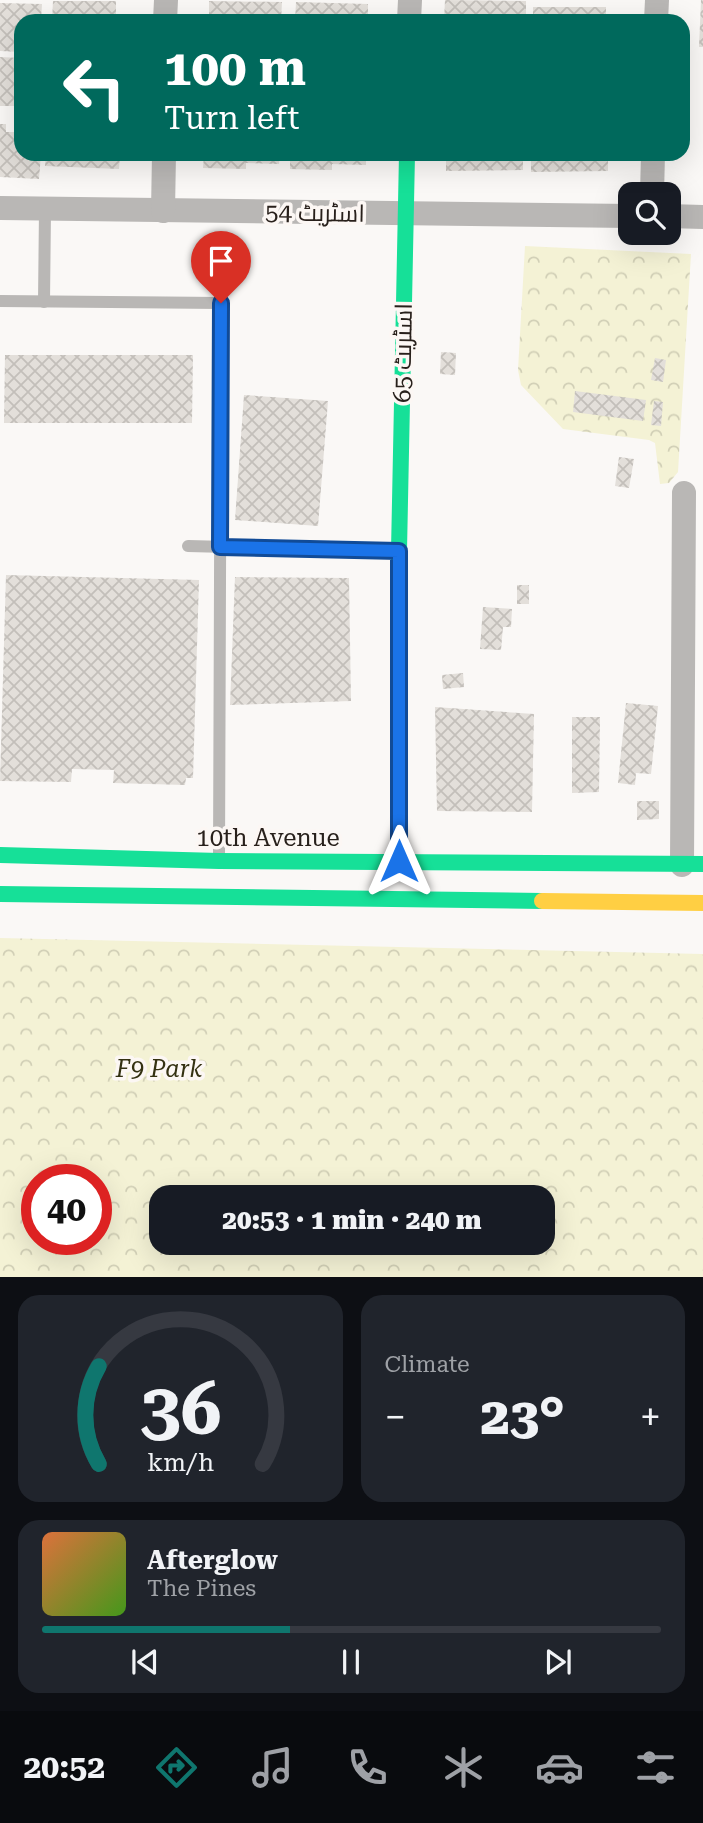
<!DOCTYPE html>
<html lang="en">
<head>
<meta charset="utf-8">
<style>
	:root { --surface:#171b24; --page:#20242c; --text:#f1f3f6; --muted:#9ea1a6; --line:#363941; --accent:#0f766e }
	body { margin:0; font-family:"Roboto Serif",Cairo,serif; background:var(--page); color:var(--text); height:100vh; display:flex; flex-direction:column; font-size:26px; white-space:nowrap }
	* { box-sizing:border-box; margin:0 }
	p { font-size:23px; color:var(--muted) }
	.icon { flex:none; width:38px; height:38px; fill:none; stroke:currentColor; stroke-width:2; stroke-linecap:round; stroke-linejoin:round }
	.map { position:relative; height:1277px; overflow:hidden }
	.details { display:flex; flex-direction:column; gap:18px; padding:18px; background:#0d0f14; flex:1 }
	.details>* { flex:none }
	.banner { position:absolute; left:14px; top:14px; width:676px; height:147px; border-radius:21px; box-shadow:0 7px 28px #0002; background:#00695c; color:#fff; overflow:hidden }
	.fabs { position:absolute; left:618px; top:182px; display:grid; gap:14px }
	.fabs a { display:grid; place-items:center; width:63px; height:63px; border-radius:14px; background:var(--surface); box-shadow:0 7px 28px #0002; font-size:35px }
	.speed { position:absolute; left:21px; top:1164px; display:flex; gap:14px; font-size:35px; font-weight:700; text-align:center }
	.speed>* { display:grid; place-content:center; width:91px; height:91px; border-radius:50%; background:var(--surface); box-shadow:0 7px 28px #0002; line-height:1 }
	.speed .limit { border:10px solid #d22; background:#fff; color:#111 }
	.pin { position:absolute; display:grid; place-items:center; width:60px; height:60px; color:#fff; margin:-72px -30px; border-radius:50% 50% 50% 0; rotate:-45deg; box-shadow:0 0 7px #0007 }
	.pin .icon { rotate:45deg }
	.me { position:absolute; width:77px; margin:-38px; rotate:0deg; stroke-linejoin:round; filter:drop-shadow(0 0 5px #0008) }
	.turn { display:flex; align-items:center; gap:24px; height:147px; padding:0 35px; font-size:32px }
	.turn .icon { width:91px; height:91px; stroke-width:2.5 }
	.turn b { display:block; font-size:49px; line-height:60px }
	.big { font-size:52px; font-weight:800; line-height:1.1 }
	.details .card { flex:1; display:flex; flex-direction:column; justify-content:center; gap:10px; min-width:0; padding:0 24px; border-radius:21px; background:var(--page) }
	.details .dial { align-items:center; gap:0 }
	.dial svg { height:182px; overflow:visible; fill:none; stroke:var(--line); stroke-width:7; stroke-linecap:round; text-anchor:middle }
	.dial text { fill:var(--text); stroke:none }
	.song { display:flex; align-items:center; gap:21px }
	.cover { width:84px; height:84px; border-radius:10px; background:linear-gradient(135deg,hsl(20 70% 55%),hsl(100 70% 35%)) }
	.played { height:7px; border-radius:4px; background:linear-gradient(90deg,var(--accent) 40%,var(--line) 40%) }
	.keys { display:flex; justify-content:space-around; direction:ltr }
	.heat { display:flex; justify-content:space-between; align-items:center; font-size:38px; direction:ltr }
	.details .tiles { flex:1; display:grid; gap:18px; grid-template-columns:1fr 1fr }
	.card:last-child { grid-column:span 2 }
	.trip { position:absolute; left:149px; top:1185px; width:406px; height:70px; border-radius:21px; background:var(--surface); box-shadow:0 7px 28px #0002; font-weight:800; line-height:70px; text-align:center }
	.dock { display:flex; height:112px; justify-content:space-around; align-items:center; background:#090b0e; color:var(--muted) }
	.dock .icon { width:49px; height:49px }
	.dock .selected { color:var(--accent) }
	.dock b { font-size:32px; color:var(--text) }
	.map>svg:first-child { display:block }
	.park { fill:url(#park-crowns); fill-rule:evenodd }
	.building { fill:url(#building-cross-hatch) }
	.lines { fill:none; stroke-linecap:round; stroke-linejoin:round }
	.lane { stroke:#b9b7b5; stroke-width:12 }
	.street { stroke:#b9b7b5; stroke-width:24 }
	.fast { stroke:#16e098; stroke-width:16 }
	.slow { stroke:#ffcf43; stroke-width:16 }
	.route-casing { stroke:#114b97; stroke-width:18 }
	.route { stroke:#1a73e8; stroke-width:12 }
	.labels { text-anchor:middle; stroke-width:7; stroke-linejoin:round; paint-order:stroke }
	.street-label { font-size:24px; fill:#28201b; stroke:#fcf7f4 }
	.park-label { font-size:24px; font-style:italic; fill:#343112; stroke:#fcf7f4 }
</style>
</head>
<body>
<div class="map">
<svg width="703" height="1277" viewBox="0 0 703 1277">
	<defs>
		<pattern id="park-crowns" width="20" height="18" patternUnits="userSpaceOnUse" patternTransform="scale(1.75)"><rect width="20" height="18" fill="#f4f2d5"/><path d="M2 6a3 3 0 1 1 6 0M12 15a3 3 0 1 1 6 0" fill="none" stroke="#d1cfb6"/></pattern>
		<pattern id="building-cross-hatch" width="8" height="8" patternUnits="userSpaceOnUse" patternTransform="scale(1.75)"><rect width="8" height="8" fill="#e3dfda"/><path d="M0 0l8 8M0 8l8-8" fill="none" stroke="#c3bfba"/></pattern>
	</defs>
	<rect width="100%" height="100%" fill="#faf8f6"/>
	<g class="park">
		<path d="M525 246 691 254 678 472 669 483 660 484 655 443 649 440 563 429 521 385 518 370Z"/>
		<path d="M0 938 703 954V1277H0ZM37 1180H96V1239H37ZM161 1197H542V1242H161Z"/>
	</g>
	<g class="building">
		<path d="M445 0 526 1V21H444Z"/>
		<path d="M701 0H703V47H699Z"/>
		<path d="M53 1H116V21H52Z"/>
		<path d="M209 1 282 2 281 21H209Z"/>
		<path d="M296 2 368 4V21H295Z"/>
		<path d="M0 3 42 4 41 21H21V52L0 51Z"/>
		<rect x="533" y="7" width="73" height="14"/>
		<path d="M0 57 21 58V106H0Z"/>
		<path d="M0 124H6V132H21V154H41L39 179 0 177Z"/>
		<path d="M46 154H120L119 169 45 166Z"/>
		<path d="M204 154H280L279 164 246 163V169L203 168Z"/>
		<path d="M290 154H366V165L332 164V170L290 169Z"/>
		<path d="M446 154H523V170L446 171Z"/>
		<path d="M531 154H608V171L531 172Z"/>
		<path d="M441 352 456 353 455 375 440 374Z"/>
		<path d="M5 355H193L192 423H4Z"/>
		<path d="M655 358 666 360 663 382 651 380Z"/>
		<path d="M575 391 646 400 643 421 573 412Z"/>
		<path d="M244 395 328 401 318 526 235 520Z"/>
		<path d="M654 401 663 402 661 426 651 425Z"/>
		<path d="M619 457 634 459 629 488 615 486Z"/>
		<path d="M6 575 199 580 193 778H186L185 785 113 783 114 770 72 769 71 782 0 781Z"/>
		<path d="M235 577 349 578 351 701 230 705Z"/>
		<rect x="517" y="585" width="12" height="19"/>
		<path d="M483 607 512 609 511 627H503L501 650 480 649Z"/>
		<path d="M463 673 464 687 443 689 442 675Z"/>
		<path d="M626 703 658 706 651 774 636 773 635 785 618 783Z"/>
		<path d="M435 707 534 714 532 812 437 811Z"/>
		<path d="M572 717H600L599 792 572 793Z"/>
		<path d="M637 801H659V819L637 820Z"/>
	</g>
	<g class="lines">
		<g class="lane">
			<path d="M0 301 221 303 219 859"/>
			<path d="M44 302 45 210"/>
			<path d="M188 546 397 551"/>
		</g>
		<g class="street">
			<path d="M165 21 166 0"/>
			<path d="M409 21 410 0"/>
			<path d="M656 21 657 0"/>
			<path d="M652 194 653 154"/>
			<path d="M0 208 630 216"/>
			<path d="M163 211 164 154"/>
			<path d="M668 216 703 217"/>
			<path d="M682 865 684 493"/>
		</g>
		<g class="fast">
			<path d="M0 855 219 861 703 864"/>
			<path d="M399 861V551L407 154"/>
			<path d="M0 894 542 901"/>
		</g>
		<path class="slow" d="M542 901 703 903"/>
	</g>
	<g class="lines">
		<defs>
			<path id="route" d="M221 303 220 547 399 551V861"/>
		</defs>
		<use href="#route" class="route-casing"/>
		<use href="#route" class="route"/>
	</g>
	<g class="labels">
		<g class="street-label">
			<text transform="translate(315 213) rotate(1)" y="8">اسٹریٹ 54</text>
			<text transform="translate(403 353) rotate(-89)" y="8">اسٹریٹ 65</text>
			<text x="268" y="846">10th Avenue</text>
		</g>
		<g class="park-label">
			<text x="159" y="1077">F9 Park</text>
		</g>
	</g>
</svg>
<div class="fabs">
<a><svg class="icon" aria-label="search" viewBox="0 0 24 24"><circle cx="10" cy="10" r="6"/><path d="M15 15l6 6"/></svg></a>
</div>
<div class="speed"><div class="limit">40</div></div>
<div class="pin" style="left:221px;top:303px;background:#d93025"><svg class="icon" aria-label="arrive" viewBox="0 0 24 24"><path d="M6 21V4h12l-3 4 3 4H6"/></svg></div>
<svg class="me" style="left:399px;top:861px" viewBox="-20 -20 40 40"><path d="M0-17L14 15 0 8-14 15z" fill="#1a73e8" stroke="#fff" stroke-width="4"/></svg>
<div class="trip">20:53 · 1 min · 240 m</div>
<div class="banner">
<div class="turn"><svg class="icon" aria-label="left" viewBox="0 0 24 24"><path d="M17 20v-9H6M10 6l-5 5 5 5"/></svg><div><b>100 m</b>Turn left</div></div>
</div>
</div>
<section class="details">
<div class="tiles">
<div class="card dial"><svg viewBox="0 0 100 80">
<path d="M14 69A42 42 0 1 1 86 69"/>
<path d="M14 69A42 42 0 0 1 14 26" stroke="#0f766e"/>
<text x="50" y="56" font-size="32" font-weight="700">36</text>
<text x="50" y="72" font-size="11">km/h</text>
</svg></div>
<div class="card"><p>Climate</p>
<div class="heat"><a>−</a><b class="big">23°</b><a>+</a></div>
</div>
<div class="card">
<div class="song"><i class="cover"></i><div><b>Afterglow</b><p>The Pines</p></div></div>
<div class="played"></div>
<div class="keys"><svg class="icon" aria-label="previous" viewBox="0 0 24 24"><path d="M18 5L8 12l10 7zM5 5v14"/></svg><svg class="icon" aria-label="pause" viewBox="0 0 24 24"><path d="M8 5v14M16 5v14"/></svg><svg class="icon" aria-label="next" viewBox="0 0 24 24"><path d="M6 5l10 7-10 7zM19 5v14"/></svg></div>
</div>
</div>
</section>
<nav class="dock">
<b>20:52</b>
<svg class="icon selected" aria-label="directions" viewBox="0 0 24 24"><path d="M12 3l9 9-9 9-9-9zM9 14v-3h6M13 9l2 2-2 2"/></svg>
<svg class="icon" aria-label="music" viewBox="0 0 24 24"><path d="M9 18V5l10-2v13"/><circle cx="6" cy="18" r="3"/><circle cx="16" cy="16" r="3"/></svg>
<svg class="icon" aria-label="phone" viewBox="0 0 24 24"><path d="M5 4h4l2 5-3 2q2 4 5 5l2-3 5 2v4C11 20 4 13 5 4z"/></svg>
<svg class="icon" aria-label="climate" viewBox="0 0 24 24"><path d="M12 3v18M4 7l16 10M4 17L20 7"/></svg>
<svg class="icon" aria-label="car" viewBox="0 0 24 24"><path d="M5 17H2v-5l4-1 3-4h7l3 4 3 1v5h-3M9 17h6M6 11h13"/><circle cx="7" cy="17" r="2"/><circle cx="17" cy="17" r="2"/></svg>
<svg class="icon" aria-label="filters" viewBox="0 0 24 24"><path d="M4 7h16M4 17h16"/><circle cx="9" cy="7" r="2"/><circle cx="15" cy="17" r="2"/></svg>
</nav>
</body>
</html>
